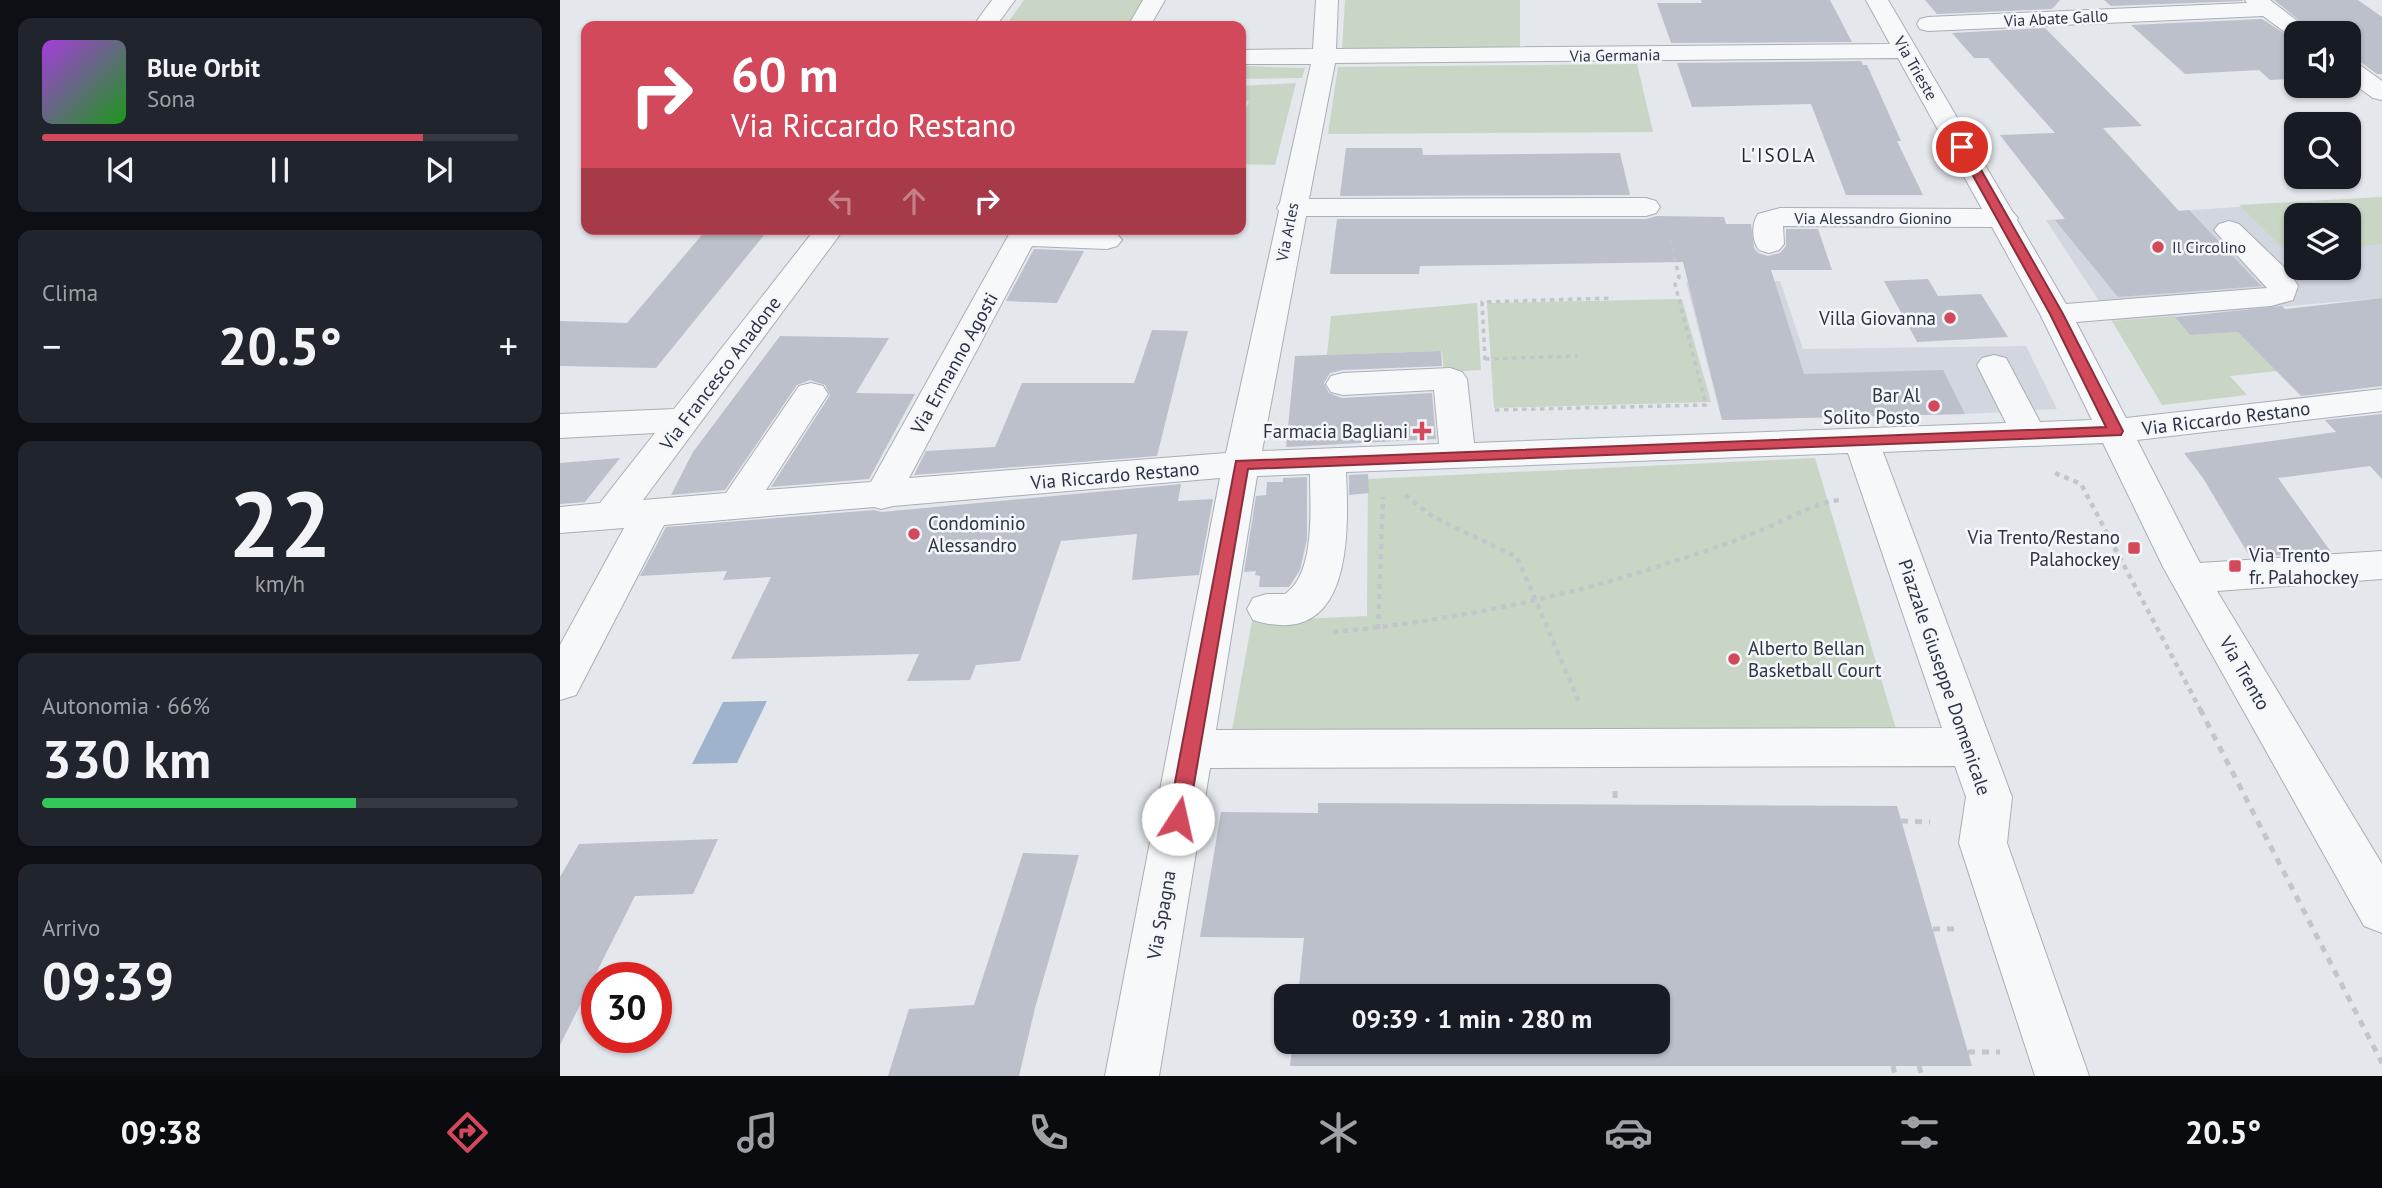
<!DOCTYPE html>
<html lang="it">
<head>
<meta charset="utf-8">
<style>
	:root { --surface:#171b24; --page:#20242c; --text:#f1f3f6; --muted:#9ea1a6; --line:#363941; --accent:#d1495b }
	body { margin:0; font-family:"PT Sans",sans-serif; background:var(--page); color:var(--text); height:100vh; display:flex; flex-direction:column; font-size:26px; white-space:nowrap }
	* { box-sizing:border-box; margin:0 }
	p { font-size:23px; color:var(--muted) }
	.icon { flex:none; width:38px; height:38px; fill:none; stroke:currentColor; stroke-width:2; stroke-linecap:round; stroke-linejoin:round }
	.map { position:relative; flex:1; overflow:hidden }
	.drawer { display:flex; flex-direction:column; gap:18px; padding:18px; background:#0d0f14; width:560px }
	.drawer>* { flex:none }
	.top-card { position:absolute; left:21px; top:21px; width:665px; height:214px; border-radius:14px; box-shadow:0 2px 5px #0004; background:#d1495b; color:#fff; overflow:hidden }
	.tools { position:absolute; left:1724px; top:21px; display:grid; gap:14px }
	.tools a { display:grid; place-items:center; width:77px; height:77px; border-radius:14px; background:var(--surface); box-shadow:0 2px 5px #0004; font-size:35px }
	.speed { position:absolute; left:21px; top:962px; display:flex; gap:14px; font-size:35px; font-weight:700; text-align:center }
	.speed>* { display:grid; place-content:center; width:91px; height:91px; border-radius:50%; background:var(--surface); box-shadow:0 2px 5px #0004; line-height:1 }
	.speed .limit { border:10px solid #d22; background:#fff; color:#111 }
	.pin { position:absolute; display:grid; place-items:center; width:60px; height:60px; color:#fff; margin:-30px; border:4px solid #fff; border-radius:50%; box-shadow:0 2px 7px #0007 }
	.me { position:absolute; width:77px; margin:-38px; rotate:10deg; stroke-linejoin:round; filter:drop-shadow(0 0 5px #0008) }
	.turn { display:flex; align-items:center; gap:24px; height:147px; padding:0 35px; font-size:32px }
	.turn .icon { width:91px; height:91px; stroke-width:2.5 }
	.turn b { display:block; font-size:49px; line-height:60px }
	.lanes { display:flex; align-items:center; height:66px; padding:0 35px; background:#0003; justify-content:center; gap:35px; direction:ltr }
	.lanes .off { opacity:.35 }
	.big { font-size:52px; font-weight:700; line-height:1.1 }
	.drawer .card { flex:1; display:flex; flex-direction:column; justify-content:center; gap:10px; min-width:0; padding:0 24px; border-radius:14px; background:var(--page) }
	.drawer .dial { align-items:center; gap:0 }
	.dial b { font-size:91px; line-height:1 }
	.song { display:flex; align-items:center; gap:21px }
	.cover { width:84px; height:84px; border-radius:10px; background:linear-gradient(135deg,hsl(280 70% 55%),hsl(120 70% 35%)) }
	.played { height:7px; border-radius:4px; background:linear-gradient(90deg,var(--accent) 80%,var(--line) 80%) }
	.keys { display:flex; justify-content:space-around; direction:ltr }
	.heat { display:flex; justify-content:space-between; align-items:center; font-size:38px; direction:ltr }
	.charge { height:10px; border-radius:5px; background:linear-gradient(90deg,#34c759 66%,var(--line) 0) }
	.trip { position:absolute; left:714px; top:984px; width:396px; height:70px; border-radius:14px; background:var(--surface); box-shadow:0 2px 5px #0004; font-weight:700; line-height:70px; text-align:center }
	.dock { display:flex; height:112px; justify-content:space-around; align-items:center; background:#090b0e; color:var(--muted) }
	.dock .icon { width:49px; height:49px }
	.dock .on { color:var(--accent) }
	.dock b { font-size:32px; color:var(--text) }
	main { display:flex; flex:1; min-height:0 }
	.map>svg:first-child { display:block }
	.built { fill:#d2d6de; fill-rule:evenodd }
	.green { fill:#c9d6c5 }
	.water { fill:#9fb4cc }
	.building { fill:#bbc0ca }
	.lines { fill:none; stroke-linecap:round; stroke-linejoin:round }
	.minor-casing { stroke:#a9aeb7; stroke-width:2 }
	.path-far2 { stroke:#c2c5cb; stroke-width:3.5; stroke-dasharray:4.5 4.5; stroke-linecap:butt }
	.path-far1 { stroke:#c2c5cb; stroke-width:4.5; stroke-dasharray:5 5; stroke-linecap:butt }
	.path { stroke:#c2c5cb; stroke-width:5; stroke-dasharray:7 7; stroke-linecap:butt }
	.minor { fill:#f7f8fa; fill-rule:evenodd }
	.route { fill:#d1495b; stroke:#882f3b; stroke-width:2 }
	.poi-dot { fill:#d1495b; stroke:#f4f6f9; stroke-width:2.5 }
	.labels { text-anchor:middle; stroke-width:5; stroke-linejoin:round; paint-order:stroke }
	.far-street-label { font-size:16px; fill:#2b3445; stroke:#f4f6f9 }
	.far-poi-label { font-size:16px; fill:#2b3445; stroke:#f4f6f9; text-anchor:start }
	.far-quarter-label { font-size:19px; letter-spacing:2px; fill:#1d2536; stroke:#f4f6f9 }
	.poi-label { font-size:19px; fill:#2b3445; stroke:#f4f6f9; text-anchor:end }
	.street-label { font-size:19px; fill:#2b3445; stroke:#f4f6f9 }
</style>
</head>
<body>
<main>
<section class="drawer">
<div class="card">
<div class="song"><i class="cover"></i><div><b>Blue Orbit</b><p>Sona</p></div></div>
<div class="played"></div>
<div class="keys"><svg class="icon" aria-label="previous" viewBox="0 0 24 24"><path d="M18 5L8 12l10 7zM5 5v14"/></svg><svg class="icon" aria-label="pause" viewBox="0 0 24 24"><path d="M8 5v14M16 5v14"/></svg><svg class="icon" aria-label="next" viewBox="0 0 24 24"><path d="M6 5l10 7-10 7zM19 5v14"/></svg></div>
</div>
<div class="card"><p>Clima</p>
<div class="heat"><a>−</a><b class="big">20.5°</b><a>+</a></div>
</div>
<div class="card dial"><b>22</b><p>km/h</p></div>
<div class="card"><p>Autonomia · 66%</p><b class="big">330 km</b><div class="charge"></div></div>
<div class="card"><p>Arrivo</p><b class="big">09:39</b></div>
</section>
<div class="map">
<svg width="1822" height="1076" viewBox="0 0 1822 1076">
	<rect width="100%" height="100%" fill="#e4e7ec"/>
	<g class="built">
		<path d="M1822 197V298L1552 321 1486 220ZM1736 215H1788V268H1736Z"/>
		<path d="M1220 281 1243 349 1466 346 1497 409 1474 410 1469 407 1445 412 1405 414 1162 420 1126 282Z"/>
	</g>
	<g class="green">
		<path d="M464 0H585L570 26H489L491 22 449 21Z"/>
		<path d="M785 0H960V49L782 50Z"/>
		<path d="M1077 64 1093 132 768 134 778 67Z"/>
		<path d="M681 66 745 68 742 78 681 79Z"/>
		<path d="M736 83 715 165 681 164V122L689 101 681 100V86Z"/>
		<path d="M1822 197V244L1789 247 1788 215H1736V250H1725L1679 205Z"/>
		<path d="M1122 299 1151 402 934 408 927 303Z"/>
		<path d="M917 303 921 370 884 372 882 351 767 355 771 316Z"/>
		<path d="M1615 316 1630 335 1690 331 1727 370 1670 376 1687 395 1602 405 1552 321Z"/>
		<path d="M1255 458 1337 732 672 730 692 621 807 616 808 479Z"/>
	</g>
	<path class="water" d="M207 701 177 763 132 764 163 702Z"/>
	<g class="building">
		<path d="M1141 0H1270L1292 42 1111 43 1097 3H1142Z"/>
		<path d="M1365 0H1500L1492 9 1377 14Z"/>
		<path d="M1544 0H1682L1683 1 1551 6Z"/>
		<path d="M1714 0H1798L1822 17V74H1817L1799 61 1788 58V33H1755Z"/>
		<path d="M1702 19 1736 41V79L1710 80 1699 70 1625 74 1571 25Z"/>
		<path d="M1485 28 1582 126 1543 128 1619 211 1629 210 1701 286 1558 297 1495 220 1505 219 1440 135 1495 133 1428 58H1414L1392 33Z"/>
		<path d="M1301 61 1303 65H1307L1341 141H1337L1363 195H1286L1251 104 1132 107 1117 63Z"/>
		<path d="M786 148H862L863 155 1060 153 1070 195 780 196Z"/>
		<path d="M1097 216 1164 217 1166 224H1191L1194 248 1198 253 1208 256 1220 253 1226 246V229H1258L1272 270H1211L1244 374 1383 370 1405 414 1162 420 1123 262 860 266 859 274H770L777 219H1086Z"/>
		<path d="M147 229H209L96 368 0 366V321L67 323Z"/>
		<path d="M474 249 524 251 497 303 446 301Z"/>
		<path d="M1368 279 1378 296 1421 294 1448 337 1357 342 1324 281Z"/>
		<path d="M1822 298V386L1741 396 1678 332 1630 335 1615 317 1722 306 1725 309Z"/>
		<path d="M592 330 628 331 597 456 354 475 366 451 435 447 462 383H574Z"/>
		<path d="M220 336 329 338 296 393 355 394 309 479 211 487 270 395 265 385 250 380 237 385 165 490 111 495 133 452Z"/>
		<path d="M881 351 882 366 783 370 770 373 764 383 769 393 782 398 872 393 876 439 726 447 735 356Z"/>
		<path d="M1822 414V479L1810 466 1718 478 1771 552 1690 557 1643 478 1624 453 1776 432 1765 420Z"/>
		<path d="M60 458 25 502 0 504V463Z"/>
		<path d="M808 474 809 493 789 495V475Z"/>
		<path d="M747 477V539L740 570 729 587H699L700 576 695 575 696 571 684 572 696 496 706 495 707 482H723V478Z"/>
		<path d="M621 484 618 501 653 499 639 575 572 580 577 534 501 541 460 661 416 665 410 680 347 681 359 654 171 659 211 577 163 580 167 571 80 576 106 527 314 510 322 512Z"/>
		<path d="M758 803 1337 806 1412 1066H730L733 1041H1097V996H738L744 938 640 937 661 812 758 813Z"/>
		<path d="M158 839 133 894 75 896 0 1045V877L19 844Z"/>
		<path d="M463 853 519 855 475 1008 459 1076H328L349 1009 414 1005Z"/>
	</g>
	<g class="lines">
		<defs>
			<g id="minor">
				<path d="M432 0H455L436 26H413Z"/>
				<path d="M583 0H605L590 26H568Z"/>
				<path d="M756 0H778L776 49 1330 44 1306 0H1328L1452 211 1458 218 1457 220 1506 304 1707 288 1654 230 1659 224 1669 221 1679 224 1730 273 1738 286 1733 300 1711 306 1516 322 1566 418 1822 389V411L1577 440 1640 563 1822 551V579L1657 591 1822 864V933L1804 926 1603 567 1543 443 1323 452 1452 797 1447 843 1529 1076H1475L1399 843 1406 797 1395 766 650 768 599 1076H545L660 478 333 506 321 509 314 507 104 525 16 695 0 700V645L64 528 0 533V507L40 503 95 433 0 438V414L114 409 255 229H284L83 500 166 493 239 386 251 383 263 386 268 394 206 490 311 482 452 229 547 231 557 234 562 240 557 246 547 249 472 246 349 478 666 453 719 211 717 208 720 203 751 64H681V50L753 49ZM1338 58 1422 209 1220 208 1198 214C1191 224 1192 241 1199 250L1209 253 1219 250 1224 244 1223 226 1432 227 1480 314 1532 420 1480 422 1446 358 1434 355 1422 358 1417 365 1446 423 914 443 907 379 902 372 890 368 783 373 771 376 766 384 771 392 783 395 874 390 879 444 702 451 746 216H1086L1096 213 1100 207 1096 201 1086 198 749 199 775 63ZM1288 453 1382 728 656 730 697 476 750 474C750 508 756 573 725 594H707L693 598 687 609 693 620C792 651 789 536 786 472Z"/>
				<path d="M1685 0H1710L1753 33H1736V39L1733 38 1703 16 1368 31 1360 29 1357 24 1360 19 1368 17 1687 3Z"/>
				<path d="M1788 61 1797 63 1822 81V100L1813 98 1788 80Z"/>
			</g>
		</defs>
		<use href="#minor" class="minor-casing"/>
		<g class="path-far2">
			<path d="M925 359 1018 356"/>
			<path d="M925 360 922 302 1053 298"/>
			<path d="M935 410 1146 405 1115 284 1119 277 1111 241"/>
		</g>
		<g class="path-far1">
			<path d="M1495 473 1521 484 1641 711"/>
			<path d="M845 495 873 517 957 557 1020 704"/>
			<path d="M818 629 823 497"/>
			<path d="M773 632C890 621 1004 598 1115 561 1149 550 1183 539 1215 524 1236 515 1256 503 1279 500"/>
		</g>
		<g class="path">
			<path d="M1640 709 1822 1063"/>
			<path d="M1055 791V804"/>
			<path d="M1341 821 1370 822"/>
			<path d="M1373 929H1400"/>
			<path d="M1408 1052H1440"/>
			<path d="M1333 1066 1335 1076"/>
			<path d="M1359 1066 1362 1076"/>
		</g>
		<use href="#minor" class="minor"/>
	</g>
	<path class="route" d="M1402 143 1408 147 1503 314 1563 431 1561 435 688 469 628 819 625 825 618 828 611 825 608 819 676 461 1546 427 1490 314 1397 147Z"/>
	<g class="poi-dot">
		<circle cx="1598" cy="247" r="7"/>
		<circle cx="1390" cy="318" r="7"/>
		<circle cx="1374" cy="406" r="7"/>
		<path d="M858.5 420.5h7v7h7v7h-7v7h-7v-7h-7v-7h7z"/>
		<circle cx="354" cy="534" r="7"/>
		<rect x="1567" y="541" width="14" height="14" rx="3.5"/>
		<rect x="1668" y="559" width="14" height="14" rx="3.5"/>
		<circle cx="1174" cy="659" r="7"/>
	</g>
	<g class="labels">
		<g class="far-street-label">
			<text transform="translate(1496 18) rotate(-3)" y="6">Via Abate Gallo</text>
			<text transform="translate(1055 55) rotate(-1)" y="6">Via Germania</text>
			<text transform="translate(1356 68) rotate(60)" y="6">Via Trieste</text>
			<text x="1313" y="224">Via Alessandro Gionino</text>
			<text transform="translate(727 232) rotate(-79)" y="6">Via Arles</text>
		</g>
		<g class="far-poi-label">
			<text x="1612" y="253">Il Circolino</text>
		</g>
		<g class="far-quarter-label">
			<text x="1219" y="162">L'ISOLA</text>
		</g>
		<g class="poi-label">
			<text x="1376" y="325">Villa Giovanna</text>
			<text x="1360" y="402">Bar Al<tspan x="1360" dy="22">Solito Posto</tspan></text>
			<text x="848" y="438">Farmacia Bagliani</text>
			<text x="368" y="530" text-anchor="start">Condominio<tspan x="368" dy="22">Alessandro</tspan></text>
			<text x="1560" y="544">Via Trento/Restano<tspan x="1560" dy="22">Palahockey</tspan></text>
			<text x="1689" y="562" text-anchor="start">Via Trento<tspan x="1689" dy="22">fr. Palahockey</tspan></text>
			<text x="1188" y="655" text-anchor="start">Alberto Bellan<tspan x="1188" dy="22">Basketball Court</tspan></text>
		</g>
		<g class="street-label">
			<text transform="translate(394 363) rotate(-61)" y="7">Via Ermanno Agosti</text>
			<text transform="translate(160 373) rotate(-53)" y="7">Via Francesco Anadone</text>
			<text transform="translate(1666 418) rotate(-7)" y="7">Via Riccardo Restano</text>
			<text transform="translate(555 475) rotate(-5)" y="7">Via Riccardo Restano</text>
			<text transform="translate(1685 673) rotate(60)" y="7">Via Trento</text>
			<text transform="translate(1385 677) rotate(71)" y="7">Piazzale Giuseppe Domenicale</text>
			<text transform="translate(601 915) rotate(-80)" y="7">Via Spagna</text>
		</g>
	</g>
</svg>
<div class="tools">
<a><svg class="icon" aria-label="sound" viewBox="0 0 24 24"><path d="M4 9h4l5-4v14l-5-4H4zM17 9q2 3 0 6"/></svg></a>
<a><svg class="icon" aria-label="search" viewBox="0 0 24 24"><circle cx="10" cy="10" r="6"/><path d="M15 15l6 6"/></svg></a>
<a><svg class="icon" aria-label="layers" viewBox="0 0 24 24"><path d="M12 4l9 5-9 5-9-5zM3 14l9 5 9-5"/></svg></a>
</div>
<div class="speed"><div class="limit">30</div></div>
<div class="pin" style="left:1402px;top:147px;background:#d93025"><svg class="icon" aria-label="arrive" viewBox="0 0 24 24"><path d="M6 21V4h12l-3 4 3 4H6"/></svg></div>
<svg class="me" style="left:618px;top:819px" viewBox="-20 -20 40 40"><circle r="19" fill="#fff"/><path d="M0-13L10 11 0 6-10 11z" fill="#d1495b"/></svg>
<div class="trip">09:39 · 1 min · 280 m</div>
<div class="top-card">
<div class="turn"><svg class="icon" aria-label="right" viewBox="0 0 24 24"><path d="M7 20v-9h11M14 6l5 5-5 5"/></svg><div><b>60 m</b>Via Riccardo Restano</div></div>
<div class="lanes"><svg class="icon off" aria-label="left" viewBox="0 0 24 24"><path d="M17 20v-9H6M10 6l-5 5 5 5"/></svg><svg class="icon off" aria-label="ahead" viewBox="0 0 24 24"><path d="M12 20V5M6 11l6-6 6 6"/></svg><svg class="icon" aria-label="right" viewBox="0 0 24 24"><path d="M7 20v-9h11M14 6l5 5-5 5"/></svg></div>
</div>
</div>
</main>
<nav class="dock">
<b>09:38</b>
<svg class="icon on" aria-label="directions" viewBox="0 0 24 24"><path d="M12 3l9 9-9 9-9-9zM9 14v-3h6M13 9l2 2-2 2"/></svg>
<svg class="icon" aria-label="music" viewBox="0 0 24 24"><path d="M9 18V5l10-2v13"/><circle cx="6" cy="18" r="3"/><circle cx="16" cy="16" r="3"/></svg>
<svg class="icon" aria-label="phone" viewBox="0 0 24 24"><path d="M5 4h4l2 5-3 2q2 4 5 5l2-3 5 2v4C11 20 4 13 5 4z"/></svg>
<svg class="icon" aria-label="climate" viewBox="0 0 24 24"><path d="M12 3v18M4 7l16 10M4 17L20 7"/></svg>
<svg class="icon" aria-label="car" viewBox="0 0 24 24"><path d="M5 17H2v-5l4-1 3-4h7l3 4 3 1v5h-3M9 17h6M6 11h13"/><circle cx="7" cy="17" r="2"/><circle cx="17" cy="17" r="2"/></svg>
<svg class="icon" aria-label="filters" viewBox="0 0 24 24"><path d="M4 7h16M4 17h16"/><circle cx="9" cy="7" r="2"/><circle cx="15" cy="17" r="2"/></svg>
<b>20.5°</b>
</nav>
</body>
</html>
